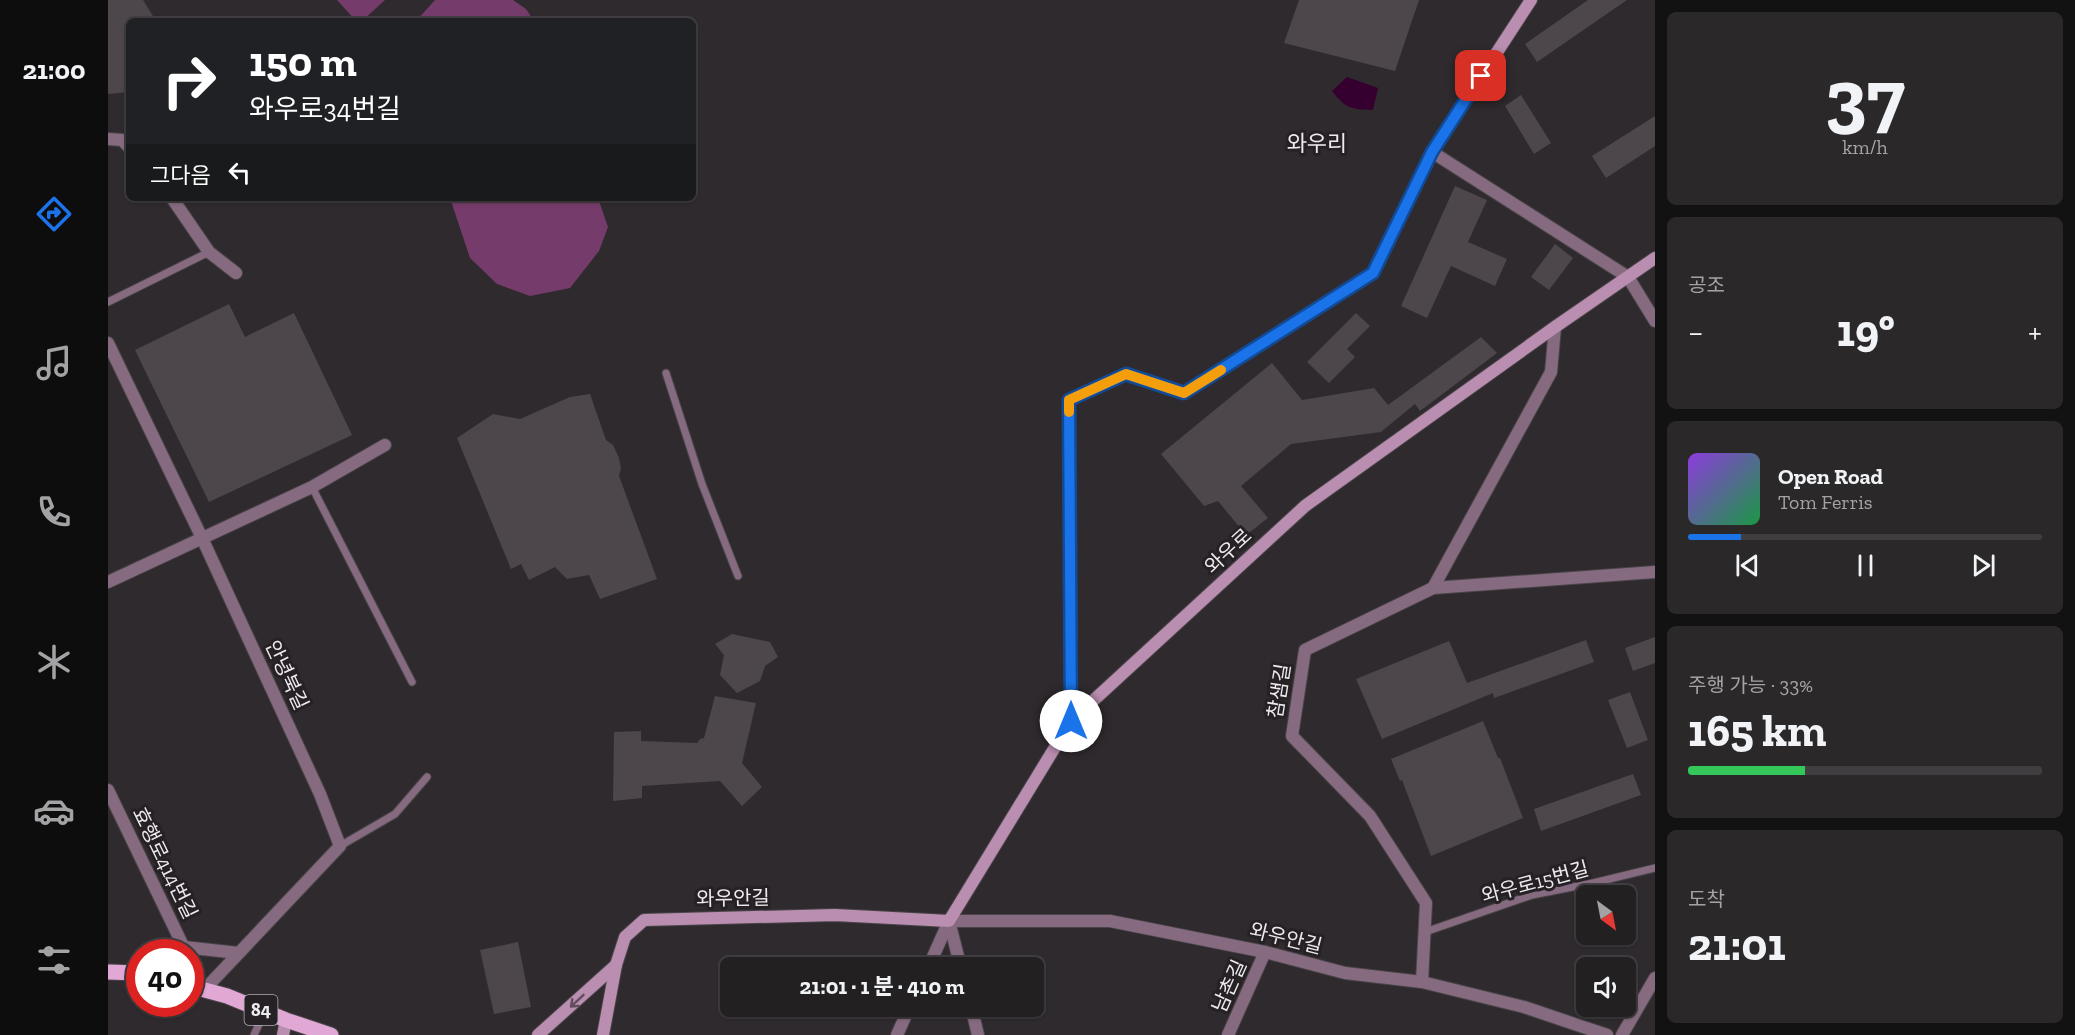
<!DOCTYPE html>
<html lang="ko">
<head>
<meta charset="utf-8">
<style>
	:root { --surface:#232022; --page:#2b282a; --text:#f1f3f6; --muted:#a3a3a5; --line:#403e40; --accent:#1a73e8 }
	body { margin:0; font-family:"Zilla Slab","Noto Sans KR",serif; background:var(--page); color:var(--text); height:100vh; display:flex; flex-direction:column; font-size:22px; white-space:nowrap }
	* { box-sizing:border-box; margin:0 }
	p { font-size:20px; color:var(--muted) }
	.icon { flex:none; width:33px; height:33px; fill:none; stroke:currentColor; stroke-width:2; stroke-linecap:round; stroke-linejoin:round }
	.map { position:relative; flex:1; overflow:hidden }
	.sheet { display:flex; flex-direction:column; gap:12px; padding:12px; background:#131213; width:420px }
	.sheet>* { flex:none }
	.top-card { position:absolute; left:18px; top:18px; width:570px; height:183px; border-radius:9px; box-shadow:0 2px 4px #0004,0 0 0 2px var(--line); background:#202124; color:#fff; overflow:hidden }
	.needle { width:39px; rotate:148deg }
	.controls { position:absolute; left:1468px; top:885px; display:grid; gap:12px }
	.controls a { display:grid; place-items:center; width:60px; height:60px; border-radius:9px; background:var(--surface); box-shadow:0 2px 4px #0004,0 0 0 2px var(--line); font-size:30px }
	.speed { position:absolute; left:18px; top:939px; display:flex; gap:12px; font-size:30px; font-weight:700; text-align:center }
	.speed>* { display:grid; place-content:center; width:78px; height:78px; border-radius:50%; background:var(--surface); box-shadow:0 2px 4px #0004,0 0 0 2px var(--line); line-height:1 }
	.speed .limit { border:9px solid #d22; background:#fff; color:#111 }
	.pin { position:absolute; display:grid; place-items:center; width:51px; height:51px; color:#fff; margin:-26px; border-radius:12px; box-shadow:0 3px 9px #0006 }
	.me { position:absolute; width:66px; margin:-33px; rotate:0deg; stroke-linejoin:round; filter:drop-shadow(0 0 4px #0008) }
	.turn { display:flex; align-items:center; gap:21px; height:126px; padding:0 24px; font-size:27px }
	.turn .icon { width:78px; height:78px; stroke-width:2.5 }
	.turn b { display:block; font-size:42px; line-height:51px }
	.then { display:flex; align-items:center; height:57px; padding:0 24px; background:#0003; gap:12px; font-size:22px }
	.big { font-size:45px; font-weight:700; line-height:1.1 }
	.sheet .tile { flex:1; display:flex; flex-direction:column; justify-content:center; gap:9px; min-width:0; padding:0 21px; border-radius:9px; background:var(--page) }
	.sheet .dial { align-items:center; gap:0 }
	.dial b { font-size:78px; line-height:1 }
	.song { display:flex; align-items:center; gap:18px }
	.cover { width:72px; height:72px; border-radius:9px; background:linear-gradient(135deg,hsl(270 70% 55%),hsl(140 70% 35%)) }
	.played { height:6px; border-radius:3px; background:linear-gradient(90deg,var(--accent) 15%,var(--line) 15%) }
	.keys { display:flex; justify-content:space-around; direction:ltr }
	.heat { display:flex; justify-content:space-between; align-items:center; font-size:33px; direction:ltr }
	.charge { height:9px; border-radius:4px; background:linear-gradient(90deg,#34c759 33%,var(--line) 0) }
	.trip { position:absolute; left:612px; top:957px; width:324px; height:60px; border-radius:9px; background:var(--surface); box-shadow:0 2px 4px #0004,0 0 0 2px var(--line); font-weight:700; line-height:60px; text-align:center }
	main { display:flex; flex:1; min-height:0 }
	.menu { display:flex; flex-direction:column; width:108px; justify-content:space-around; align-items:center; background:#0e0d0e; color:var(--muted) }
	.menu .icon { width:42px; height:42px }
	.menu .current { color:var(--accent) }
	.menu b { font-size:27px; color:var(--text) }
	.map>svg:first-child { display:block }
	.green { fill:#753b6a }
	.water { fill:#35002f }
	.building { fill:#4d474c }
	.lines { fill:none; stroke-linecap:round; stroke-linejoin:round }
	.lane-casing { stroke:#4a4549; stroke-width:9 }
	.street-casing { stroke:#4a4549; stroke-width:14 }
	.secondary-casing { stroke:#4a4549; stroke-width:14 }
	.primary-casing { stroke:#4a4549; stroke-width:17 }
	.lane { stroke:#866b80; stroke-width:7 }
	.street { stroke:#866b80; stroke-width:12 }
	.secondary { stroke:#ba8eb0; stroke-width:12 }
	.primary { stroke:#e1a8d5; stroke-width:15 }
	.oneway { stroke:#614d5c }
	.route-casing { stroke:#114b97; stroke-width:15 }
	.route { stroke:#1a73e8; stroke-width:10 }
	.slow { stroke:#f59e0b; stroke-width:10 }
	.labels { text-anchor:middle; stroke-width:6; stroke-linejoin:round; paint-order:stroke }
	.shield { fill:#262124; stroke:#b1aeb1; stroke-width:1.5 }
	.shield-label { font-size:18px; font-weight:bold; fill:#edeaed }
	.street-label { font-size:20px; fill:#edeaed; stroke:#262124 }
	.quarter-label { font-size:22px; fill:#edeaed; stroke:#262124 }
</style>
</head>
<body>
<main>
<nav class="menu">
<b>21:00</b>
<svg class="icon current" aria-label="directions" viewBox="0 0 24 24"><path d="M12 3l9 9-9 9-9-9zM9 14v-3h6M13 9l2 2-2 2"/></svg>
<svg class="icon" aria-label="music" viewBox="0 0 24 24"><path d="M9 18V5l10-2v13"/><circle cx="6" cy="18" r="3"/><circle cx="16" cy="16" r="3"/></svg>
<svg class="icon" aria-label="phone" viewBox="0 0 24 24"><path d="M5 4h4l2 5-3 2q2 4 5 5l2-3 5 2v4C11 20 4 13 5 4z"/></svg>
<svg class="icon" aria-label="climate" viewBox="0 0 24 24"><path d="M12 3v18M4 7l16 10M4 17L20 7"/></svg>
<svg class="icon" aria-label="car" viewBox="0 0 24 24"><path d="M5 17H2v-5l4-1 3-4h7l3 4 3 1v5h-3M9 17h6M6 11h13"/><circle cx="7" cy="17" r="2"/><circle cx="17" cy="17" r="2"/></svg>
<svg class="icon" aria-label="filters" viewBox="0 0 24 24"><path d="M4 7h16M4 17h16"/><circle cx="9" cy="7" r="2"/><circle cx="15" cy="17" r="2"/></svg>
</nav>
<div class="map">
<svg width="1547" height="1035" viewBox="0 0 1547 1035">
	<rect width="100%" height="100%" fill="#2f2a2e"/>
	<g class="green">
		<path d="M229 0H277L254 21H248Z"/>
		<path d="M327 0H405L418 9 426 21H308Z"/>
		<path d="M342 198H490L500 227 491 251 462 288 422 296 389 284 362 258Z"/>
	</g>
	<path class="water" d="M1239 77 1270 88 1265 110C1243 109 1238 109 1224 91Z"/>
	<g class="building">
		<path d="M0 0H35L48 21H21V92L0 94Z"/>
		<path d="M1191 0H1311L1287 71 1176 43Z"/>
		<path d="M1480 0H1519L1429 62 1417 44Z"/>
		<path d="M1413 95 1443 143 1426 154 1397 106Z"/>
		<path d="M1547 116V146L1498 178 1484 156Z"/>
		<path d="M1347 186 1379 200 1360 242 1399 259 1387 286 1343 266 1319 318 1293 306Z"/>
		<path d="M1447 244 1465 258 1441 290 1423 277Z"/>
		<path d="M121 304 137 337 186 313 244 435 101 502 27 350Z"/>
		<path d="M1248 313 1262 326 1239 349 1247 357 1221 383 1199 362Z"/>
		<path d="M1373 337 1389 353 1312 411 1307 404 1273 432 1183 444 1133 486 1160 518 1138 535 1110 501 1096 506 1053 454 1164 363 1194 400 1266 388 1280 405Z"/>
		<path d="M482 394 498 440 505 445 511 458 513 468 511 476 549 579 492 599 481 575 459 579 447 567 421 580 413 564 403 569 349 438 385 414 412 419 462 397Z"/>
		<path d="M624 634 662 642 670 657 657 666 652 681 629 693 612 675 616 655 607 644Z"/>
		<path d="M1547 637V663L1525 671 1517 648Z"/>
		<path d="M1478 640 1486 662 1386 698 1385 693 1274 739 1248 679 1341 641 1359 683Z"/>
		<path d="M1522 692 1540 740 1519 748 1500 700Z"/>
		<path d="M607 696 648 703 634 763 654 787 634 806 612 781 534 786V798L505 801 506 732 533 731V741L589 743 592 739 596 738Z"/>
		<path d="M1375 721 1390 758H1392L1415 818 1323 856 1294 780 1292 781 1283 759Z"/>
		<path d="M1525 774 1533 795 1433 831 1426 809Z"/>
		<path d="M410 942 423 1007 386 1014 372 950Z"/>
	</g>
	<g class="lines">
		<defs>
			<g id="lane">
				<path d="M0 302 101 252"/>
				<path d="M558 373 594 484 630 576"/>
				<path d="M204 487 304 682"/>
				<path d="M232 846 287 814 319 777"/>
				<path d="M1317 932 1424 895 1485 883 1547 868"/>
				<path d="M146 1035 157 1011"/>
			</g>
			<g id="street">
				<path d="M0 139 14 140 21 147"/>
				<path d="M1324 152 1520 277 1547 321"/>
				<path d="M64 198 101 252 128 273"/>
				<path d="M0 343 94 538 212 794 232 846 96 990 82 961"/>
				<path d="M0 582 204 487 277 445"/>
				<path d="M1325 588 1443 372 1447 327"/>
				<path d="M0 790 78 952"/>
				<path d="M841 921H1002L1157 952 1237 973 1314 982 1416 1007 1499 1035"/>
				<path d="M841 921 853 968"/>
				<path d="M76 947 130 953"/>
				<path d="M820 968 841 921"/>
				<path d="M1314 982 1318 903 1262 816 1184 736 1197 650 1325 588 1547 572"/>
				<path d="M863 1006 870 1035"/>
				<path d="M789 1035 802 1006"/>
				<path d="M1120 1035 1157 952"/>
				<path d="M1514 1035 1547 978"/>
			</g>
			<g id="secondary">
				<path d="M963 721 961 400 1018 374 1076 393 1265 273 1324 152 1423 0"/>
				<path d="M175 1035 178 1020"/>
				<path d="M430 1035 508 965"/>
				<path d="M495 1035 508 965 517 937 536 920 727 915 841 921 963 721 1197 506 1447 327 1547 258"/>
			</g>
			<g id="primary">
				<path d="M0 972 32 973"/>
				<path d="M82 986 119 996 178 1020 223 1035"/>
			</g>
		</defs>
		<use href="#lane" class="lane-casing"/>
		<use href="#street" class="street-casing"/>
		<use href="#secondary" class="secondary-casing"/>
		<use href="#primary" class="primary-casing"/>
		<use href="#lane" class="lane"/>
		<use href="#street" class="street"/>
		<use href="#secondary" class="secondary"/>
		<use href="#primary" class="primary"/>
	</g>
	<defs><path id="oneway-shaft" d="M-6 0H5M1.5-3L5.5 0L1.5 3" fill="none" stroke-width="1.6" stroke-linecap="round" stroke-linejoin="round" transform="scale(1.5)"/></defs>
	<use class="oneway" href="#oneway-shaft" transform="translate(469 1001) rotate(137)"/>
	<g class="lines">
		<defs>
			<path id="route" d="M963 721 961 400 1018 374 1076 393 1265 273 1324 152 1373 76"/>
		</defs>
		<use href="#route" class="route-casing"/>
		<use href="#route" class="route"/>
		<path class="slow" d="M961 412V400L1018 374 1076 393 1113 370"/>
	</g>
	<g class="labels">
		<rect class="shield" x="136.5" y="995" width="33" height="30" rx="4.5"/>
		<g class="shield-label">
			<text x="153" y="1016">84</text>
		</g>
		<g class="street-label">
			<text transform="translate(1120 551) rotate(-43)" y="7">와우로</text>
			<text transform="translate(179 675) rotate(65)" y="7">안녕북길</text>
			<text transform="translate(1171 691) rotate(-81)" y="7">참샘길</text>
			<text transform="translate(57 863) rotate(64)" y="7">효행로414번길</text>
			<text transform="translate(1427 882) rotate(-15)" y="7">와우로15번길</text>
			<text transform="translate(625 898) rotate(-1)" y="7">와우안길</text>
			<text transform="translate(1178 938) rotate(14)" y="7">와우안길</text>
			<text transform="translate(1121 986) rotate(-66)" y="7">남촌길</text>
		</g>
		<g class="quarter-label">
			<text x="1209" y="151">와우리</text>
		</g>
	</g>
</svg>
<div class="controls">
<a><svg class="needle" viewBox="-14 -14 28 28"><path d="M0-13l5 13h-10z" fill="#e53935"/><path d="M0 13l5-13h-10z" fill="#a3a3a5"/></svg></a>
<a><svg class="icon" aria-label="sound" viewBox="0 0 24 24"><path d="M4 9h4l5-4v14l-5-4H4zM17 9q2 3 0 6"/></svg></a>
</div>
<div class="speed"><div class="limit">40</div></div>
<div class="pin" style="left:1373px;top:76px;background:#d93025"><svg class="icon" aria-label="arrive" viewBox="0 0 24 24"><path d="M6 21V4h12l-3 4 3 4H6"/></svg></div>
<svg class="me" style="left:963px;top:721px" viewBox="-20 -20 40 40"><circle r="19" fill="#fff"/><path d="M0-13L10 11 0 6-10 11z" fill="#1a73e8"/></svg>
<div class="trip">21:01 · 1 분 · 410 m</div>
<div class="top-card">
<div class="turn"><svg class="icon" aria-label="right" viewBox="0 0 24 24"><path d="M7 20v-9h11M14 6l5 5-5 5"/></svg><div><b>150 m</b>와우로34번길</div></div>
<div class="then">그다음<svg class="icon" aria-label="left" viewBox="0 0 24 24"><path d="M17 20v-9H6M10 6l-5 5 5 5"/></svg></div>
</div>
</div>
<section class="sheet">
<div class="tile dial"><b>37</b><p>km/h</p></div>
<div class="tile"><p>공조</p>
<div class="heat"><a>−</a><b class="big">19°</b><a>+</a></div>
</div>
<div class="tile">
<div class="song"><i class="cover"></i><div><b>Open Road</b><p>Tom Ferris</p></div></div>
<div class="played"></div>
<div class="keys"><svg class="icon" aria-label="previous" viewBox="0 0 24 24"><path d="M18 5L8 12l10 7zM5 5v14"/></svg><svg class="icon" aria-label="pause" viewBox="0 0 24 24"><path d="M8 5v14M16 5v14"/></svg><svg class="icon" aria-label="next" viewBox="0 0 24 24"><path d="M6 5l10 7-10 7zM19 5v14"/></svg></div>
</div>
<div class="tile"><p>주행 가능 · 33%</p><b class="big">165 km</b><div class="charge"></div></div>
<div class="tile"><p>도착</p><b class="big">21:01</b></div>
</section>
</main>
</body>
</html>
